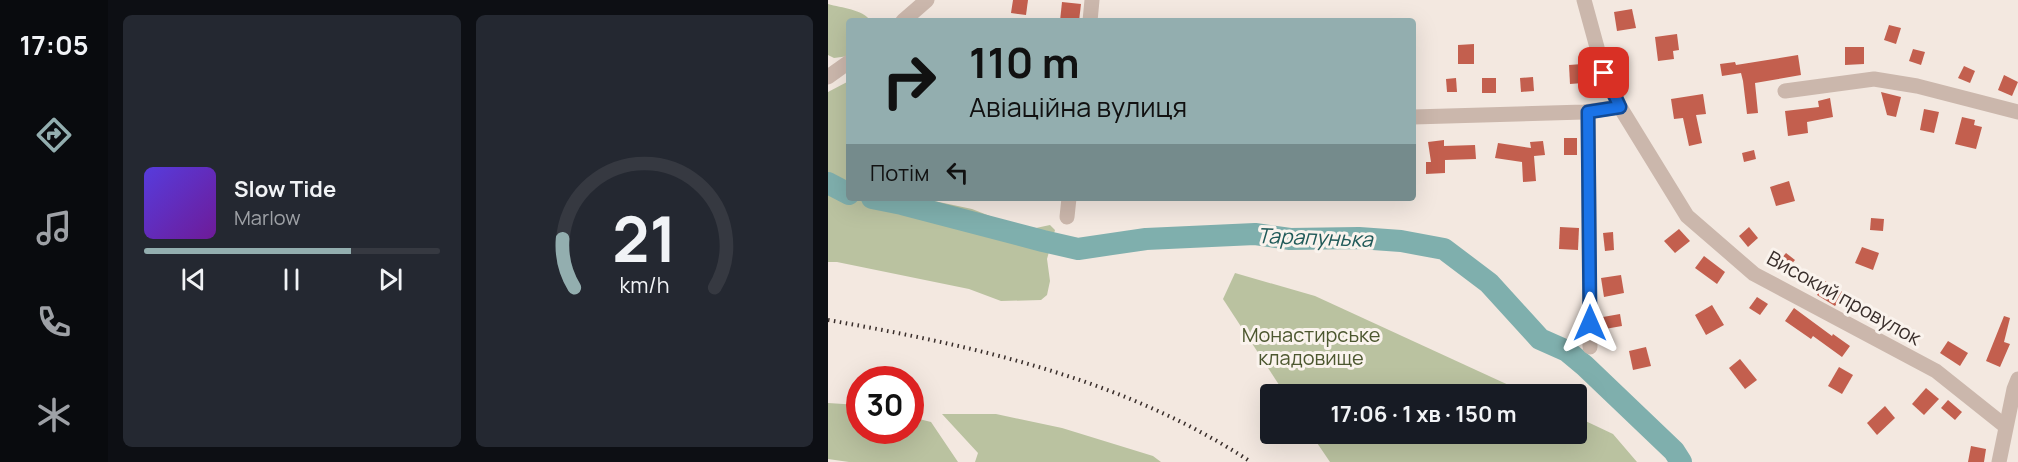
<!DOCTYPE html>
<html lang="uk">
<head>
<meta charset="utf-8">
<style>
	:root { --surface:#171b24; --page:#242831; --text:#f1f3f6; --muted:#9ea1a6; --line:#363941; --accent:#93aeaf }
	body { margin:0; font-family:Manrope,sans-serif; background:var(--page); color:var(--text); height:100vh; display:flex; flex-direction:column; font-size:22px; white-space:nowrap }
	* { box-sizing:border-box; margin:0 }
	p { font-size:20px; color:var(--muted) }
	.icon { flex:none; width:33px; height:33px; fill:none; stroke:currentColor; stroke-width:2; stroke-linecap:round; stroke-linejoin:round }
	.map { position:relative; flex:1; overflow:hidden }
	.sheet { display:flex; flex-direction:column; gap:15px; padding:15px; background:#0d0f14; width:720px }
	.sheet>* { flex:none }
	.hud { position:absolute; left:18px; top:18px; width:570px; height:183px; border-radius:6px; box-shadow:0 6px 24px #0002; background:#93aeaf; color:#111; overflow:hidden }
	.speed { position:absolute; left:18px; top:366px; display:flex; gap:12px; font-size:30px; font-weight:700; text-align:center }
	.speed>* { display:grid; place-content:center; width:78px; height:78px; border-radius:50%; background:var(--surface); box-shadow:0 6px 24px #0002; line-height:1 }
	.speed .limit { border:9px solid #d22; background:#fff; color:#111 }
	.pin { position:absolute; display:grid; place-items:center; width:51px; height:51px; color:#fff; margin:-26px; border-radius:12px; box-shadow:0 3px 9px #0006 }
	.me { position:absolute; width:66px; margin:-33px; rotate:0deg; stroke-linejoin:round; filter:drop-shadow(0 0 4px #0008) }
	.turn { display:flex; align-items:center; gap:21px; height:126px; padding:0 24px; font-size:27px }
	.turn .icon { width:78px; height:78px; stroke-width:2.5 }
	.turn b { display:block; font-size:42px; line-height:51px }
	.then { display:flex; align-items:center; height:57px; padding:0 24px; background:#0003; gap:12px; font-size:22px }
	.sheet .card { flex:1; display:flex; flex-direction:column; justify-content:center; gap:9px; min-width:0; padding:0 21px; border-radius:9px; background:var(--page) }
	.sheet .dial { align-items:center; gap:0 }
	.dial svg { height:156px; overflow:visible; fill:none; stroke:var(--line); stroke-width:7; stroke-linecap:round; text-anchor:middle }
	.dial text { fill:var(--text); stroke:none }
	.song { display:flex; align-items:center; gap:18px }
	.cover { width:72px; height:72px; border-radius:9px; background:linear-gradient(135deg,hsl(250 70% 55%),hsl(280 70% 35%)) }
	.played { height:6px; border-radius:3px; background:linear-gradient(90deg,var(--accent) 70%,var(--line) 70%) }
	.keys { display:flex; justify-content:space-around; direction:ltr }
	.sheet .tiles { flex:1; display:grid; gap:15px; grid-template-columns:repeat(2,1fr) }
	.trip { position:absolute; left:432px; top:384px; width:327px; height:60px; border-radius:6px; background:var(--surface); box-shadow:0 6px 24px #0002; font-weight:700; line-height:60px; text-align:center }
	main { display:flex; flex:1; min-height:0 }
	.tabs { display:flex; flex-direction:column; width:108px; justify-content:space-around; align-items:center; background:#090b0e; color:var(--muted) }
	.tabs .icon { width:42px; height:42px }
	.tabs .selected { color:var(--accent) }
	.tabs b { font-size:27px; color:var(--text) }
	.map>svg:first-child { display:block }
	.green { fill:#bac2a0 }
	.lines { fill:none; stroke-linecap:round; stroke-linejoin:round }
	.river { stroke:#7fafad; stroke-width:22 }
	.building { fill:#c35f4e }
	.minor { stroke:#cbb7ac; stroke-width:15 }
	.rail { stroke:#392e2b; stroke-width:4; stroke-dasharray:1.5 4.5; stroke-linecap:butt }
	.route-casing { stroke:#114b97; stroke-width:15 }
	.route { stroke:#1a73e8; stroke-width:10 }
	.labels { text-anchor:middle; stroke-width:6; stroke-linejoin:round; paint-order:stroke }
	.street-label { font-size:20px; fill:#392e2b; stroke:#faf3ed }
	.park-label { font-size:20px; fill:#4c572f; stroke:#faf3ed }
	.water-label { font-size:21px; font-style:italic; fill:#215a59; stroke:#faf3ed }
</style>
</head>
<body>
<main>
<nav class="tabs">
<b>17:05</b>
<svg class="icon selected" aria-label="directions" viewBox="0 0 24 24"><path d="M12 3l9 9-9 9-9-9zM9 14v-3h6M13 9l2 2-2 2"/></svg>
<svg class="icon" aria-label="music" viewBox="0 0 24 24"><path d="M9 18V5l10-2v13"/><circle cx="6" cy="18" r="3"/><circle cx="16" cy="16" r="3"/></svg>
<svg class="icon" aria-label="phone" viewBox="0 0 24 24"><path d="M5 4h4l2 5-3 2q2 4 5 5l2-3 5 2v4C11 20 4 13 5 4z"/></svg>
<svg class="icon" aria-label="climate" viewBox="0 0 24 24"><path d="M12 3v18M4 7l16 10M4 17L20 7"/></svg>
</nav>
<section class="sheet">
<div class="tiles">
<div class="card">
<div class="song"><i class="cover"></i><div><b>Slow Tide</b><p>Marlow</p></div></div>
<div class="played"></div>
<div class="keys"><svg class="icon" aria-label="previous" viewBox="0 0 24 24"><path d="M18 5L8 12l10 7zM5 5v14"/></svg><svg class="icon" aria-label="pause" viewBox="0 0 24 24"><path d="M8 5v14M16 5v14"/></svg><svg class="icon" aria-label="next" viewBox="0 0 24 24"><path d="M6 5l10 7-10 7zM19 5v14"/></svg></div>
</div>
<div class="card dial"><svg viewBox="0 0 100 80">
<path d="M14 69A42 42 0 1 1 86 69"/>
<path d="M14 69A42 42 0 0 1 8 44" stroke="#93aeaf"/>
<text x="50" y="56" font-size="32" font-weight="700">21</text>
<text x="50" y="72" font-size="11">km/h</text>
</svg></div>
</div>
</section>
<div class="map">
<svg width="1190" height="462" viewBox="0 0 1190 462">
	<rect width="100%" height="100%" fill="#f3e8e0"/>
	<g class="green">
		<path d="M0 4C14 8 34 9 43 21H21V56L6 58 0 55Z"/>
		<path d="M21 81V198H92L144 209 185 225 208 228 222 225 227 230 219 259 222 281 219 295 213 300 173 301 141 289 9 262H0V92Z"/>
		<path d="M407 273 487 296 700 394H457L395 299Z"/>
		<path d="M0 403 31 405 32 430H82L83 417 103 422 130 462H21L0 459Z"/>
		<path d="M114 414H168L234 428 325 456 333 462H147L150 453Z"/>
		<path d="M749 417 785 434 809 462H502L483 434H748Z"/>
	</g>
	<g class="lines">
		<g class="river">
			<path d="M0 183 21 194"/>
			<path d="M44 198 74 204 215 241 250 249 318 239 427 234 462 239 531 238 573 241 616 249 661 283 712 339 739 351 757 366 846 451 853 462"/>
		</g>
	</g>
	<g class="building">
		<path d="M185 0H200L198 15 183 13Z"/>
		<path d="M234 2 253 4 251 21H232Z"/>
		<path d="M804 9 808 28 789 31 786 12Z"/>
		<path d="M1061 25 1073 28 1068 44 1056 40Z"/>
		<path d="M849 34 851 50 845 51 846 59 830 61 827 37Z"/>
		<path d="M646 44V64H630V45Z"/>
		<path d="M1017 47H1036V64L1017 65Z"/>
		<path d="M1085 49 1097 52 1093 65 1081 61Z"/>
		<path d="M970 55 973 75 927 83 930 113 919 114 915 81 913 73 894 76 892 64 907 62 908 65Z"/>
		<path d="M754 64 755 83 742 84 741 65Z"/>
		<path d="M1136 66 1147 71 1142 83 1130 78Z"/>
		<path d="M1176 75 1190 82 1184 96 1170 90Z"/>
		<path d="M705 77 706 91 693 92 692 78Z"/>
		<path d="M628 78 629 92H619L618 79Z"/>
		<rect x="654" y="78" width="14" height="15"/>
		<path d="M1053 92 1073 97 1068 117 1059 115Z"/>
		<path d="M875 94 878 114 868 115 874 143 861 146 855 118 846 119 843 99Z"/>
		<path d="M1002 98 1005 117 979 122 980 133 960 136 957 111 991 107 990 101Z"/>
		<path d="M1096 109 1111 112 1106 133 1092 130Z"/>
		<path d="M1134 117 1147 120 1146 125 1154 127 1148 149 1127 144Z"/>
		<rect x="736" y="138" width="13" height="17"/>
		<path d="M616 140V146L647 145 648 159 617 160V173L598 174V162H603L600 142Z"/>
		<path d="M715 141 717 155 706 156 708 181 695 182 694 162 667 158 670 143 703 148 702 142Z"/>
		<path d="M926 150 928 159 916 162 914 153Z"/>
		<path d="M961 181 967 201 948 206 942 187Z"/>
		<path d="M1043 218 1056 219 1055 231 1042 230Z"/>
		<path d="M732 227 751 228 750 250 731 249Z"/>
		<path d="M921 227 930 238 920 247 911 236Z"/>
		<path d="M851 229 862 241 847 253 836 241Z"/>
		<path d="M785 232 786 250 777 251 775 233Z"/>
		<path d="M1034 247 1051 253 1045 270 1027 263Z"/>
		<path d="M958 253 967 260 957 272 948 265Z"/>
		<path d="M876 256 897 272 889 284 867 268Z"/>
		<path d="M793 275 796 293 776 297 773 278Z"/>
		<path d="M997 281 1016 293 1007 306 989 295Z"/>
		<path d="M929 297 940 304 932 315 921 308Z"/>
		<path d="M884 305 896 325 878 335 867 315Z"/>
		<path d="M966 308 1004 336 1005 334 1022 346 1014 357 985 336 983 339 957 321Z"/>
		<path d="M792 314 794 326 777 329 775 317Z"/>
		<path d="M1176 316 1182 318 1176 342 1182 344 1172 367 1158 361Z"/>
		<path d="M1120 341 1140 353 1132 366 1112 353Z"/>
		<path d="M818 347 823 366 805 370 801 351Z"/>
		<path d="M912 359 929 380 917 389 901 368Z"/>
		<path d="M1011 367 1025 375 1014 394 1000 386Z"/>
		<path d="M1098 388 1111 399 1096 415 1084 404Z"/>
		<path d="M1120 400 1134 412 1127 420 1113 408Z"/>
		<path d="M1057 406 1067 418 1049 435 1039 423Z"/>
		<path d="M1143 446 1158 449 1156 462H1140Z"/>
	</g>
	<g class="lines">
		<g class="minor">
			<path d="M756 0 776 73 792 107 859 216 926 274 1108 371 1177 426"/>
			<path d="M75 21 99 0"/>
			<path d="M262 21 264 0"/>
			<path d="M0 77 21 62"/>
			<path d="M957 91 1046 79 1089 86 1190 112"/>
			<path d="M760 112 762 347"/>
			<path d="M585 117 756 112 792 107"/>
			<path d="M239 217 241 198"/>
			<path d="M1171 462 1186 389 1190 379"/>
		</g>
		<path class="rail" d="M0 320C147 346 297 379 423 462"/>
	</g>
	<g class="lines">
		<defs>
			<path id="route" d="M762 323 760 112 792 107 776 73"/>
		</defs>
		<use href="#route" class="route-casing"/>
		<use href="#route" class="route"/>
	</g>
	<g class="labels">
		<g class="street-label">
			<text transform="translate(1016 298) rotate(29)" y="7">Високий провулок</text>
		</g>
		<g class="park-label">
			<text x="483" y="342">Монастирське<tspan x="483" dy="23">кладовище</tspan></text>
		</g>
		<g class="water-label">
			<text transform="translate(487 238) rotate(2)" y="7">Тарапунька</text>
		</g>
	</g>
</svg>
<div class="speed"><div class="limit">30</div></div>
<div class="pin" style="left:776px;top:73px;background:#d93025"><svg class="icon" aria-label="arrive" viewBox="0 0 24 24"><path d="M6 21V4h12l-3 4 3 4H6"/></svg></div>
<svg class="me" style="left:762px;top:323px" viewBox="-20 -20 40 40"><path d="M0-17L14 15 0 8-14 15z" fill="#1a73e8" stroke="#fff" stroke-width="4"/></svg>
<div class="trip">17:06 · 1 хв · 150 m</div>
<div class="hud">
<div class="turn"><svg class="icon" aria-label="right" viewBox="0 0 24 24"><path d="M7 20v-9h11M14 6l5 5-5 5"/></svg><div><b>110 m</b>Авіаційна вулиця</div></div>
<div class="then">Потім<svg class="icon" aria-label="left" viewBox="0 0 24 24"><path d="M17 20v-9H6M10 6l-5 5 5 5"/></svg></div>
</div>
</div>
</main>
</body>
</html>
